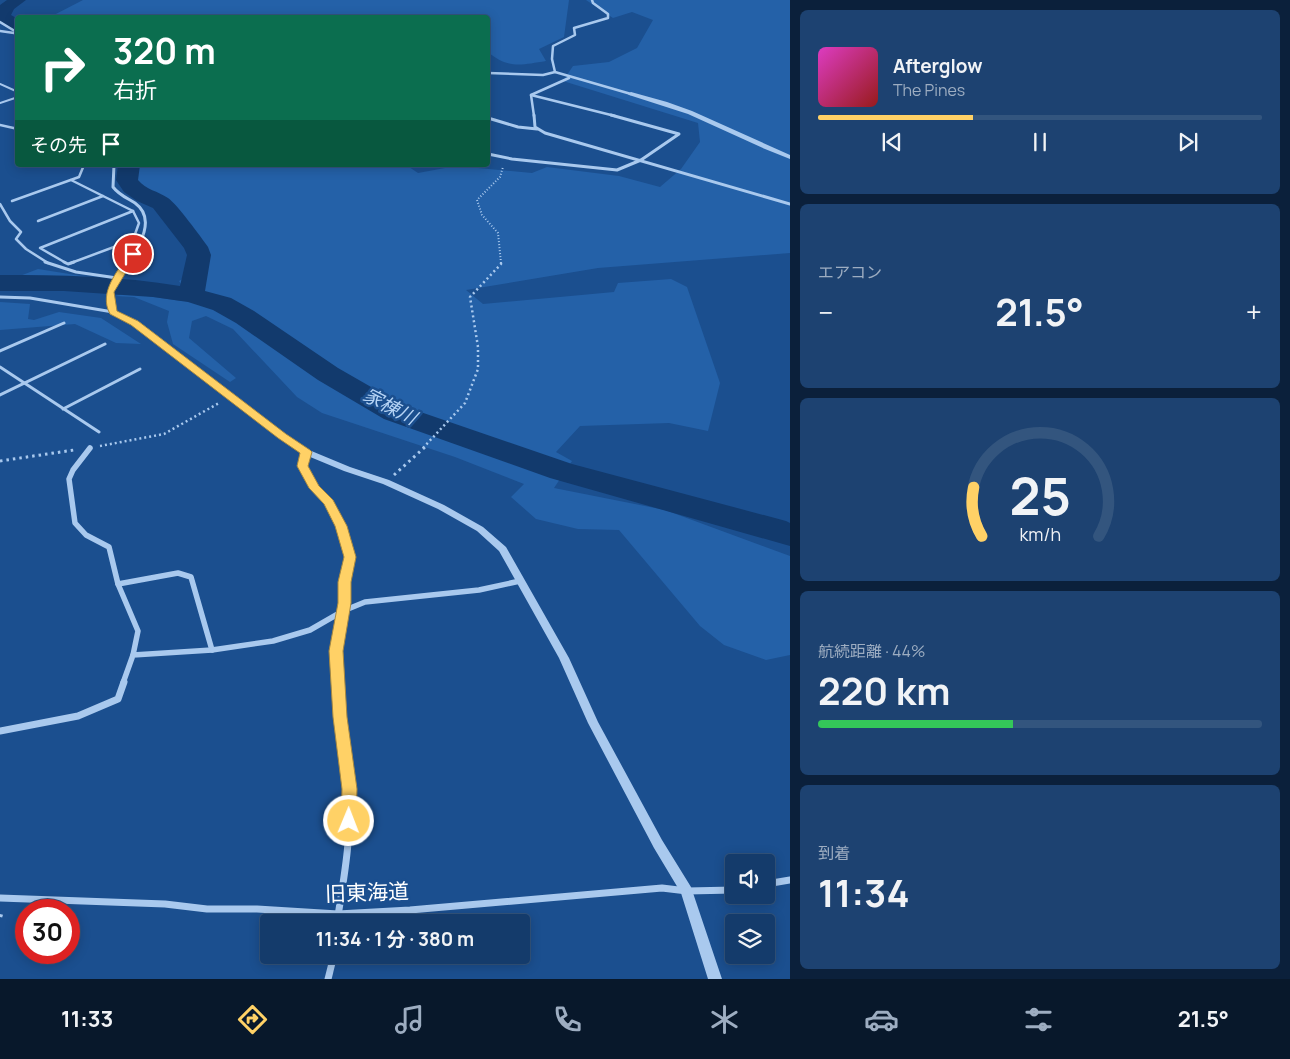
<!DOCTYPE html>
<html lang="ja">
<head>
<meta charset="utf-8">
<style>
	:root { --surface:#143b6b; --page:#1d4271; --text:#f1f3f6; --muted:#9dadc1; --line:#33557e; --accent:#ffd166 }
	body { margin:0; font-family:Manrope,"Noto Sans JP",sans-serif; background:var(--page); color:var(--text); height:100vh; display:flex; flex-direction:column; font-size:19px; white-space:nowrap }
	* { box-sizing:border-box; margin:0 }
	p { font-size:16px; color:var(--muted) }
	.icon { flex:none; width:28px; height:28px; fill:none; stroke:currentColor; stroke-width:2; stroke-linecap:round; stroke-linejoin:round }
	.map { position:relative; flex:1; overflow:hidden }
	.sheet { display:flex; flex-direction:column; gap:10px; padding:10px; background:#0b203b; width:500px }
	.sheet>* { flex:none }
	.guide { position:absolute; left:15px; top:15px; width:475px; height:152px; border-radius:5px; box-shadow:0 2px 12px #0003,0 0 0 1px var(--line); background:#0b6e4f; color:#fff; overflow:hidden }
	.tools { position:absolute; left:725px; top:854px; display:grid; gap:10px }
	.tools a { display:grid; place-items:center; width:50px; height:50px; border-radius:5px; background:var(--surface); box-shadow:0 2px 12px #0003,0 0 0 1px var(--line); font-size:25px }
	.speed { position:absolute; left:15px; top:899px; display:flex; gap:10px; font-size:25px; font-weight:700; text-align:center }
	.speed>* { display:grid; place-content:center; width:65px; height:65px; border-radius:50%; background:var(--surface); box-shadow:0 2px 12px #0003,0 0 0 1px var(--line); line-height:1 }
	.speed .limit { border:8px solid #d22; background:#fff; color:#111 }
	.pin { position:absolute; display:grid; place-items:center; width:42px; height:42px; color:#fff; margin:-21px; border:2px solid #fff; border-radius:50%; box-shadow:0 1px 5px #0007 }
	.me { position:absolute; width:55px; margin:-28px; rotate:1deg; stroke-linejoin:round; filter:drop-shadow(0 0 4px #0008) }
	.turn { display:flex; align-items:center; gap:18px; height:105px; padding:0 15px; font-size:22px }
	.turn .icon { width:65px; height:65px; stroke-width:2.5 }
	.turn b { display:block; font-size:35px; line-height:42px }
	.then { display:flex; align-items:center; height:48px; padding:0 15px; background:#0003; gap:10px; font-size:19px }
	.big { font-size:38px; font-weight:700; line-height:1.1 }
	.sheet .card { flex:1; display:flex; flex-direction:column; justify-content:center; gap:8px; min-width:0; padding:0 18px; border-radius:8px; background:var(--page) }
	.sheet .dial { align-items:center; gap:0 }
	.dial svg { height:130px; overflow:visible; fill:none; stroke:var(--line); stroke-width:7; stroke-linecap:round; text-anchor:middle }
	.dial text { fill:var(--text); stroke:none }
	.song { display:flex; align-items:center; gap:15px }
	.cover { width:60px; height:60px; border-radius:8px; background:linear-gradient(135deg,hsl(310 70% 55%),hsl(0 70% 35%)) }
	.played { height:5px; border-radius:2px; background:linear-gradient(90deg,var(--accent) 35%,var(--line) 35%) }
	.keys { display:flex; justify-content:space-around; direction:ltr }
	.heat { display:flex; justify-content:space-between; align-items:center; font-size:28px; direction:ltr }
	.charge { height:8px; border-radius:4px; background:linear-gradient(90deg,#34c759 44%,var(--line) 0) }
	.trip { position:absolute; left:260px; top:914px; width:270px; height:50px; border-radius:5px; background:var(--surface); box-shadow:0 2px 12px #0003,0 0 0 1px var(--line); font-weight:700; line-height:50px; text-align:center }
	.tab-bar { display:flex; height:80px; justify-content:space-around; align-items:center; background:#08182b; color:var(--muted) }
	.tab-bar .icon { width:35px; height:35px }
	.tab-bar .current { color:var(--accent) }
	.tab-bar b { font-size:22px; color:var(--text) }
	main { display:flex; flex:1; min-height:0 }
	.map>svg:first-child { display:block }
	.green { fill:#2461a8 }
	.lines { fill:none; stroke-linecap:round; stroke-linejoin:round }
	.river { fill:#123a6d; fill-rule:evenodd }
	.path-far3 { stroke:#a9c9ee; stroke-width:2; stroke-dasharray:1 2; stroke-linecap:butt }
	.path-far2 { stroke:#a9c9ee; stroke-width:2.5; stroke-dasharray:2 3; stroke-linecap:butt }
	.path-far1 { stroke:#a9c9ee; stroke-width:3; stroke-dasharray:2.5 4; stroke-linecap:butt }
	.path { stroke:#a9c9ee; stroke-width:4.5; stroke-dasharray:3 5; stroke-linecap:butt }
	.service-far2 { stroke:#a9c9ee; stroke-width:2 }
	.service-far1 { stroke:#a9c9ee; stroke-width:2.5 }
	.service { stroke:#a9c9ee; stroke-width:3 }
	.minor-far4 { stroke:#a9c9ee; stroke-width:2.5 }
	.minor-far3 { stroke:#a9c9ee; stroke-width:3 }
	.minor-far2 { stroke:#a9c9ee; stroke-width:4.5 }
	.minor-far1 { stroke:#a9c9ee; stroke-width:5.5 }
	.minor { stroke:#a9c9ee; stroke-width:7 }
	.tertiary { fill:#a9c9ee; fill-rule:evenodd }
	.route { fill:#ffd166; stroke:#a68842 }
	.labels { text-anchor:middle; stroke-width:5; stroke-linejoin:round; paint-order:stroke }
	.water-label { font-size:19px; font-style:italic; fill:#b5d3f5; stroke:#1b4f8f }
	.near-street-label { font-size:21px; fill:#fff; stroke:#1b4f8f }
</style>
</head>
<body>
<main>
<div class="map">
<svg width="790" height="979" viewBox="0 0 790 979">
	<rect width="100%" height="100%" fill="#1b4f8f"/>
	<g class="green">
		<path d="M83 0H569L564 37 539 49 546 61C521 65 508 69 488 52V18L55 17 54 15Z"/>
		<path d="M586 0H790V253L598 268 466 290 483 304 614 292 618 283 671 279 687 287 720 383 708 431 669 423 580 426 556 452 572 461 554 488 665 510 790 556V655L766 660 724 645 700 626 619 530 578 529 536 519 511 497 524 484 455 457 322 413 297 397 233 329 206 316 192 321 189 338 236 378 230 382 173 344 167 322 169 311 134 297 115 296 126 293 182 301 189 296 179 281 206 266C197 234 158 206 134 184L138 165H406L418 173 456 166 532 173 547 167 619 176 660 187 681 169 700 142 698 123 563 81 573 66 609 62 637 48 653 20 632 12 613 18Z"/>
		<path d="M38 269 101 279 92 290H0V278L12 279Z"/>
		<path d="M0 302 30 304 28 319 34 320 59 312 101 318 141 344 116 343 75 324 0 330Z"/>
	</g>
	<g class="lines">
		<g class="river">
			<path d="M7 0H26L14 9 11 15 18 19V32L0 22V5Z"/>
			<path d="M118 165H140L138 180C146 190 158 191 168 198 176 203 201 237 208 247L211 255 205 291 231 298 254 311 338 368 406 407 572 464 786 521 790 523V546L550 478 384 419 318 380 236 323 213 310 188 302 153 297 64 291H0V275C60 275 121 276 180 286L187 255 184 248 153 208 137 201 124 192 116 180Z"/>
		</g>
		<path class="path-far3" d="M501 263 498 233 482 215 477 200 500 177 503 167"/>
		<g class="path-far2">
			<path d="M100 446 164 434 219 403"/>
			<path d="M423 448 465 403 478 369V347L470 297 501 264V262"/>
		</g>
		<g class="path-far1">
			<path d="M0 461 74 450"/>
			<path d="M394 475 425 447"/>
		</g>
		<path class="path" d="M0 917 2 910"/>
		<g class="service-far2">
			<path d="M0 84 18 92"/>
			<path d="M0 103 18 97"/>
		</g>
		<g class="service-far1">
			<path d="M0 125 18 129"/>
			<path d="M71 180 133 211"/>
			<path d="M12 201 79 177 84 165"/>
			<path d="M0 204 10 221 21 232 16 239 26 249 48 263"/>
			<path d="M38 221 103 196"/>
			<path d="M66 263 40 248 133 211"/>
			<path d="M71 263 122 244 134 237 139 223 133 211"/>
		</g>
		<g class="service">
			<path d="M45 262 76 272 117 278"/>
			<path d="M64 262 68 264 74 262"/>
			<path d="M0 297 30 298 113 312"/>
			<path d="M0 351 64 323"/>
			<path d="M0 367 99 432"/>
			<path d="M0 395 105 344"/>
			<path d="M63 409 140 369"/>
		</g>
		<g class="minor-far4">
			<path d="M592 0 593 3 608 14V18L574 28 575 35 553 46 552 59 555 72 631 94"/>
			<path d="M0 22 18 33"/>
			<path d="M0 31 14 33"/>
			<path d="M488 73 543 75 555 72"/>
			<path d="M531 95 615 116"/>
			<path d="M534 116 531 95 569 78"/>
		</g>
		<g class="minor-far3">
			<path d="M534 115 535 127 545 133 790 204"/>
			<path d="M488 118 518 127 537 129"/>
			<path d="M488 154 512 159 617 170 641 160 679 134 611 115"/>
			<path d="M114 165 113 187C119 195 127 198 135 203 157 219 139 246 128 263"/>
		</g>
		<path class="minor-far2" d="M110 292 129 262"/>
		<g class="minor-far1">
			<path d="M90 448 73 470 69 479 75 523 86 535 109 547 118 584 138 631 133 655"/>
			<path d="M306 452 303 466 314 487 328 502 341 526 350 557 344 582V603L336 651 338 683"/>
			<path d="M118 584 178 573 191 577 212 650"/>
			<path d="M123 683 133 655 212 650 273 641 310 630 343 611 365 602 479 590 520 581"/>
		</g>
		<g class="minor">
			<path d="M0 731 78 716 118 699 124 682"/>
			<path d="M766 884 790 880"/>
			<path d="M0 898 165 904 207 909H257L338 914 410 910 662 888 687 891 734 890"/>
			<path d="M337 922C344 878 352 834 349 789 347 753 340 717 338 682"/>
			<path d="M328 979 334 955"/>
		</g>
		<g class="tertiary">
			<path d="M631 92 667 102 692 111 790 155V159L765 149 688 114 629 95 628 94Z"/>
			<path d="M110 290 113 292V302L116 311 138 321 285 434 309 450 350 467 389 480 444 505 483 527 506 547 569 658 598 722 662 840 691 887 722 979H708L681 893 654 848 588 723 559 658 499 551 477 531 438 509 383 484 344 471 303 454 279 438 132 325 110 314 107 302V292Z"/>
		</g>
	</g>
	<path class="route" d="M130 252 137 254 114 292 117 311 138 321 286 434 310 450 312 452 308 466 319 486 333 500 347 526 356 557 351 582V603L343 651 347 717 357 789 356 821 354 826 349 828 343 826 341 821 342 789 333 717 329 651 338 603V582L344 557 335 526 324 504 309 488 297 466 300 453 278 438 131 325 110 314C98 292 118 271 130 252Z"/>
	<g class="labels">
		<g class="water-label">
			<text transform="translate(390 406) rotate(27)" y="7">家棟川</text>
		</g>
		<g class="near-street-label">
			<text transform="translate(367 893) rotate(-2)" y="7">旧東海道</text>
		</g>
	</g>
</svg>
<div class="tools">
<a><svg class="icon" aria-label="sound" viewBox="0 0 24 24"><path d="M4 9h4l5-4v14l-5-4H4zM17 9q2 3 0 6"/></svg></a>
<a><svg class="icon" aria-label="layers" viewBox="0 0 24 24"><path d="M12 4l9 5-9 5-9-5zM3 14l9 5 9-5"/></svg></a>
</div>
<div class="speed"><div class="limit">30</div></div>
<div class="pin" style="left:133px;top:254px;background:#d93025"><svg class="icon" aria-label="arrive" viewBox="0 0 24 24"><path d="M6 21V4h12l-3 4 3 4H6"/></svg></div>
<svg class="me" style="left:349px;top:821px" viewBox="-20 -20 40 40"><circle r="17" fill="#ffd166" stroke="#fff" stroke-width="3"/><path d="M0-11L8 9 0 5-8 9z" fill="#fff"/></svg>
<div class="trip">11:34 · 1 分 · 380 m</div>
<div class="guide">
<div class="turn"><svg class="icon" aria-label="right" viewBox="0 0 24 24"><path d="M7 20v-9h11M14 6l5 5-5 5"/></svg><div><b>320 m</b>右折</div></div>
<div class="then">その先<svg class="icon" aria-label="arrive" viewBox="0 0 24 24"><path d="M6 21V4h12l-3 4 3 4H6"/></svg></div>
</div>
</div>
<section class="sheet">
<div class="card">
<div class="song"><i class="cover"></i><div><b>Afterglow</b><p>The Pines</p></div></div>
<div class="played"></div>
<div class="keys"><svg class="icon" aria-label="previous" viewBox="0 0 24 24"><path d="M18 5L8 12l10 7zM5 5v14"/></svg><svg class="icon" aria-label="pause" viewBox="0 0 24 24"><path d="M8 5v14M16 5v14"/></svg><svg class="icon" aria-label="next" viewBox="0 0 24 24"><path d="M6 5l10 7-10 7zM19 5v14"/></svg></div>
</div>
<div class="card"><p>エアコン</p>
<div class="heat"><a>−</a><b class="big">21.5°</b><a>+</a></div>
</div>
<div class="card dial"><svg viewBox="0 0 100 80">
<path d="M14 69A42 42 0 1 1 86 69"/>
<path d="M14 69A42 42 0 0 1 9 39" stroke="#ffd166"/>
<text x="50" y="56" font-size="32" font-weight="700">25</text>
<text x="50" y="72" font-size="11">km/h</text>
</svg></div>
<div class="card"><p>航続距離 · 44%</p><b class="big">220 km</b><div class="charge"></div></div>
<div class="card"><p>到着</p><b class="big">11:34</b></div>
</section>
</main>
<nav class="tab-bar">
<b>11:33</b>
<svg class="icon current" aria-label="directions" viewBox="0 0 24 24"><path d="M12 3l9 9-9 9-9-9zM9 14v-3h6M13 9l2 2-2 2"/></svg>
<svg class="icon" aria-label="music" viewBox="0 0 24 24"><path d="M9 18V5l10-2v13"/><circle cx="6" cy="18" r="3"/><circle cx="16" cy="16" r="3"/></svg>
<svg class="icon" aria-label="phone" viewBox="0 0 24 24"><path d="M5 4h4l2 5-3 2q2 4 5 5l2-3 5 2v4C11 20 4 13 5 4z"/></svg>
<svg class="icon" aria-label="climate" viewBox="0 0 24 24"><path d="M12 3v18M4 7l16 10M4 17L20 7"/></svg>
<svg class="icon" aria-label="car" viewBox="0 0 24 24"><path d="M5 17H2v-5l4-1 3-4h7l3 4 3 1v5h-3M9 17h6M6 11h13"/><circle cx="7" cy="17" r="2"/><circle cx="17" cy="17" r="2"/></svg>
<svg class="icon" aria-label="filters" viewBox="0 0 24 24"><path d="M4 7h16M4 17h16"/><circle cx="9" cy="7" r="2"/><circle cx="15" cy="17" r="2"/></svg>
<b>21.5°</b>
</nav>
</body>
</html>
